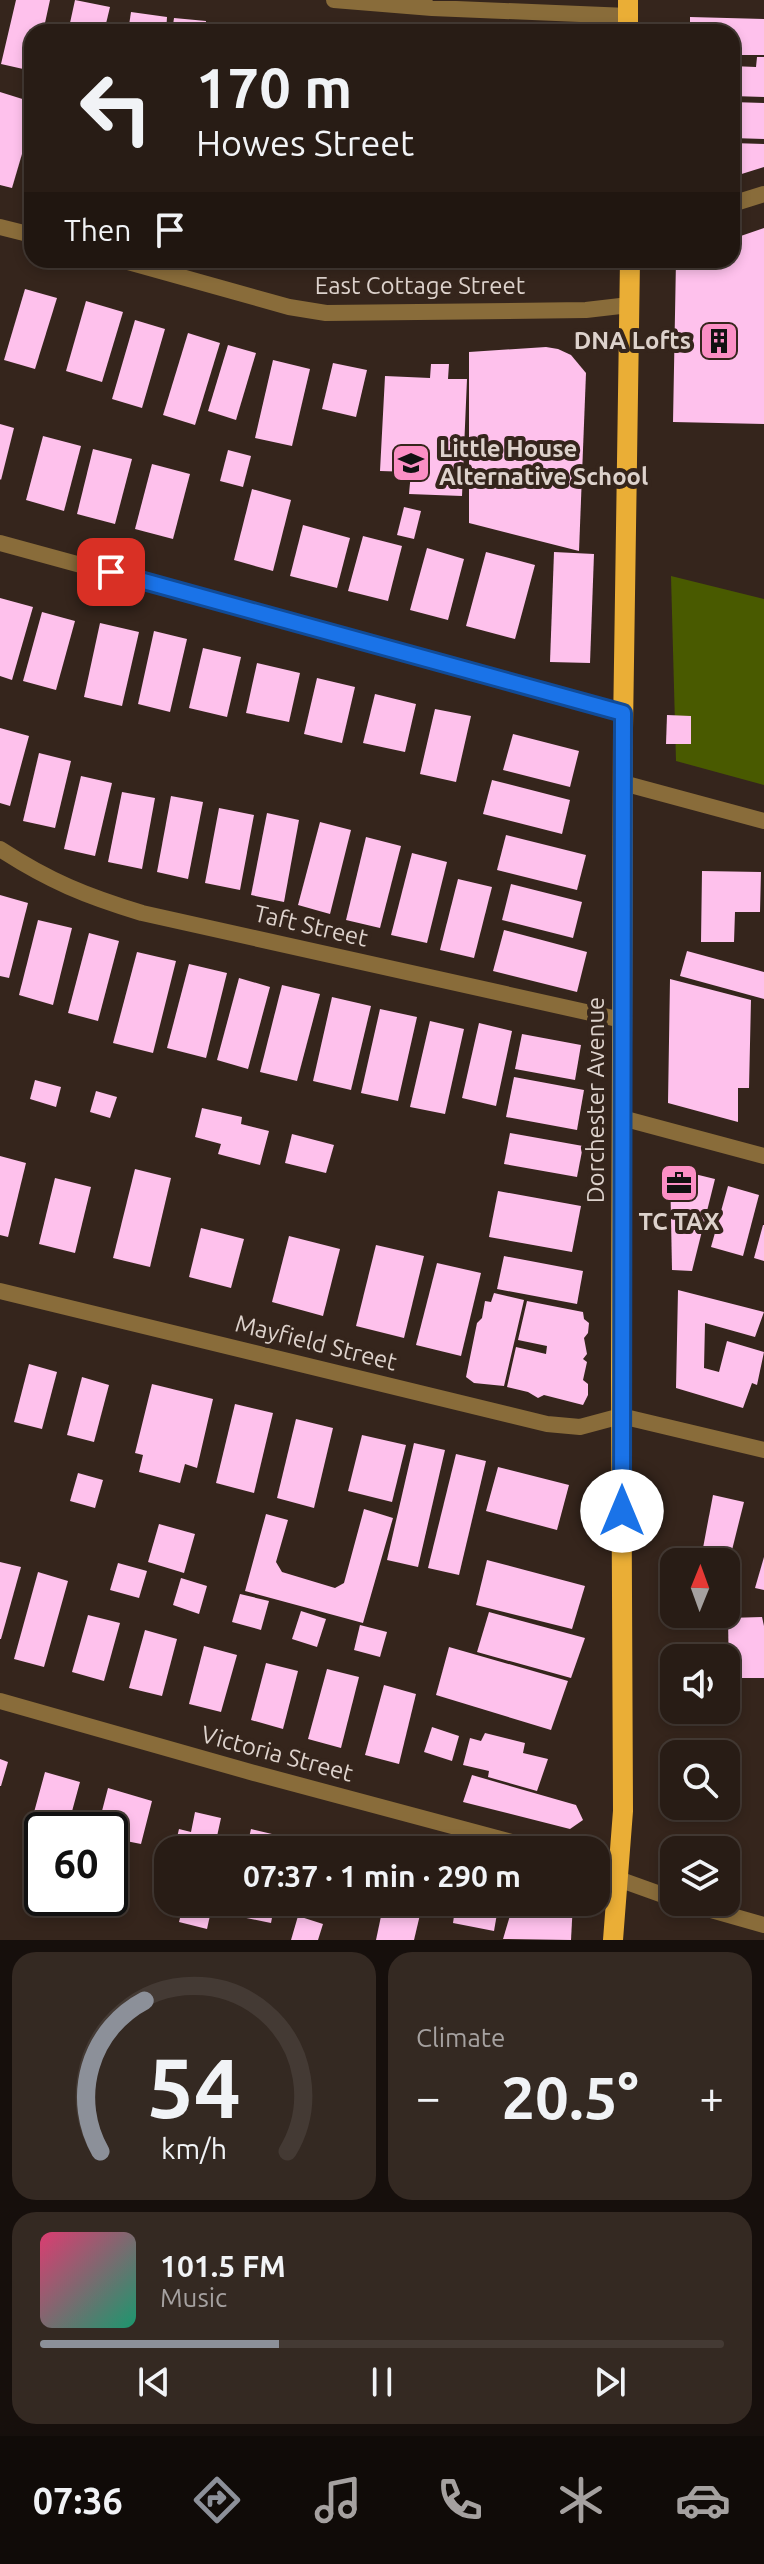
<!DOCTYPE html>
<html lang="en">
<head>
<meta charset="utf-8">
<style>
	:root { --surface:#281c15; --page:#342922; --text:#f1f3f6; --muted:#a5a1a0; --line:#443a34; --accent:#8c9099 }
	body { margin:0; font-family:Ubuntu,sans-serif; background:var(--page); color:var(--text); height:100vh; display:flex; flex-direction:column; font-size:30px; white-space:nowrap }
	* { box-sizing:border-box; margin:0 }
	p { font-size:26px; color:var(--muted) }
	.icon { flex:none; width:44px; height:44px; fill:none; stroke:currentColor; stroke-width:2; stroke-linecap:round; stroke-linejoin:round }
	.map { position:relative; height:1940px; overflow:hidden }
	.details { display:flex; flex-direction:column; gap:12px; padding:12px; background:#160f0c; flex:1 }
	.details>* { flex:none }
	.top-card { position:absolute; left:24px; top:24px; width:716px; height:244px; border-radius:24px; box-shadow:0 4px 12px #0003,0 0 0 2px var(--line); background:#281c15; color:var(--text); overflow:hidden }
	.needle { width:52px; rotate:1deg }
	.controls { position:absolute; left:660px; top:1548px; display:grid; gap:16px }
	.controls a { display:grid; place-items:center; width:80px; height:80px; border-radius:16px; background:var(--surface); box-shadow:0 4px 12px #0003,0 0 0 2px var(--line); font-size:40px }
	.speed { position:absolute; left:24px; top:1812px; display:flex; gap:16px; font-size:40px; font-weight:700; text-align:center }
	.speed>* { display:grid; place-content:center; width:104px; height:104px; border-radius:50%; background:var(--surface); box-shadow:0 4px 12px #0003,0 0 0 2px var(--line); line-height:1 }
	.speed .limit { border:4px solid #111; border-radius:12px; background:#fff; color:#111 }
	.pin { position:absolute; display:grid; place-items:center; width:68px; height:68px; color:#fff; margin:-34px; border-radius:16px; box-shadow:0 4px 12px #0006 }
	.me { position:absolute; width:88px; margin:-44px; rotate:0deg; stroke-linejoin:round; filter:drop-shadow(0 0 6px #0008) }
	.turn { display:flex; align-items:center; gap:28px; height:168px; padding:0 40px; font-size:36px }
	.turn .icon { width:104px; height:104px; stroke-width:2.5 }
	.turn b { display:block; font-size:56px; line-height:68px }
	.then { display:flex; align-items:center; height:76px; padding:0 40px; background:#0003; gap:16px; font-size:30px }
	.big { font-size:60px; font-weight:600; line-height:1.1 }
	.details .tile { flex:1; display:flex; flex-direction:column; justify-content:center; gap:12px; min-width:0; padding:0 28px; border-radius:24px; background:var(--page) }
	.details .dial { align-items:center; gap:0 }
	.dial svg { height:208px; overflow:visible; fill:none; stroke:var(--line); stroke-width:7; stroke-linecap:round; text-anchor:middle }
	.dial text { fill:var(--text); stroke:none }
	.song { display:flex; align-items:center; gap:24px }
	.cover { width:96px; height:96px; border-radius:12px; background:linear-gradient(135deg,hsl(340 70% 55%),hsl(160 70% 35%)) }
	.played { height:8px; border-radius:4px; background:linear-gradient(90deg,var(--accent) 35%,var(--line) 35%) }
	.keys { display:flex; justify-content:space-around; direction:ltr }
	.heat { display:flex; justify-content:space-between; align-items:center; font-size:44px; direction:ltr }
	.details .tiles { flex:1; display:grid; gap:12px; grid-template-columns:1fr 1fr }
	.tile:last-child { grid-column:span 2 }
	.trip { position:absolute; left:154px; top:1836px; width:456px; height:80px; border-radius:24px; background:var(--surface); box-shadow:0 4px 12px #0003,0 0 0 2px var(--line); font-weight:600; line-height:80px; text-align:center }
	.tab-bar { display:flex; height:128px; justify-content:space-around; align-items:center; background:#100b08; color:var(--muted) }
	.tab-bar .icon { width:56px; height:56px }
	.tab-bar .selected { color:var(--accent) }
	.tab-bar b { font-size:36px; color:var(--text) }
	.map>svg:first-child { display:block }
	.green { fill:#495a00 }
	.building { fill:#fec1ec }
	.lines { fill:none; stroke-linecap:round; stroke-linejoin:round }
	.minor { stroke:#896c3a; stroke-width:16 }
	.tertiary { stroke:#896c3a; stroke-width:16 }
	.primary { stroke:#eaae36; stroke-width:20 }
	.route-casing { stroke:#114b97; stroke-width:20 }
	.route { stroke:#1a73e8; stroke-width:14 }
	.labels { text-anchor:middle; stroke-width:8; stroke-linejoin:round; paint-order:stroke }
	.street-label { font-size:24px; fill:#ddd2cc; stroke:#35251c }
	.poi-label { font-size:24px; font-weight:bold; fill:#ddd2cc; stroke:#35251c; text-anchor:end }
</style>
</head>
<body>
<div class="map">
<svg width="764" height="1940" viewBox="0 0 764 1940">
	<rect width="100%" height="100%" fill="#35251c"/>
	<path class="green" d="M671 576 764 599V785L676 761Z"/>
	<g class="building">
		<path d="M16 0H50L43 32H32V71L1 64Z"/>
		<path d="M75 0 110 7 104 32H68Z"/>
		<path d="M131 12 167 17 166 32H128Z"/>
		<path d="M690 17 764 19V55H732V32H690Z"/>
		<path d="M174 18 206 21 205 32H172Z"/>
		<path d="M757 57H764V97L732 96V66L756 67Z"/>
		<path d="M0 92 32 102V120L12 188 0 185Z"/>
		<path d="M732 102 764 103V139L732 138Z"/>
		<path d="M732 143 764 144V167L732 177Z"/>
		<path d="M764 228V424L673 422 676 260H732V239Z"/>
		<path d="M354 260H389L388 266 354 264Z"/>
		<path d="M533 260H601V268L533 266Z"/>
		<path d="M25 289 57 298 35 369 4 360Z"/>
		<path d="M86 301 123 312 102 382 66 371Z"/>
		<path d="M135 320 165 329 142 408 112 399Z"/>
		<path d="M188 333 220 343 195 425 163 415Z"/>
		<path d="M228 345 256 353 236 420 208 411Z"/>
		<path d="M546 347 558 349 571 355 586 373 579 551 469 523V352Z"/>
		<path d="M273 360 310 369 292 446 255 438Z"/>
		<path d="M333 363 367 370 356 417 322 409Z"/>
		<path d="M431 364H449L448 379H467L462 496 409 494 411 472 380 471 385 376 430 378Z"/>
		<path d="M0 424 14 428 1 480 0 479Z"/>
		<path d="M43 436 81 446 64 511 26 500Z"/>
		<path d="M93 449 132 459 115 524 77 514Z"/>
		<path d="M228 450 251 456 243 487 220 481Z"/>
		<path d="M152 464 190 474 173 539 135 529Z"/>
		<path d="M252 489 291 500 273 571 234 560Z"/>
		<path d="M404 507 421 511 414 539 397 535Z"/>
		<path d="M303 525 350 538 337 588 290 576Z"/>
		<path d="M363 536 402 546 388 601 348 591Z"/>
		<path d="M427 548 464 559 448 620 410 610Z"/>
		<path d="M486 552 535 565 515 639 466 626Z"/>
		<path d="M554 552 594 554 590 663 550 662Z"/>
		<path d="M0 598 33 607 12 680 0 676Z"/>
		<path d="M42 612 75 621 56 690 23 681Z"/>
		<path d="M100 623 139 632 122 706 84 697Z"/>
		<path d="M154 631 187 639 170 712 138 704Z"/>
		<path d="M203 648 241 657 227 717 189 708Z"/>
		<path d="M257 663 300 673 289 722 246 713Z"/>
		<path d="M317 678 355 687 342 743 304 734Z"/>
		<path d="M375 694 416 704 405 752 363 743Z"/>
		<path d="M435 709 471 716 456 782 420 774Z"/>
		<path d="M667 715 691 716V744H666Z"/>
		<path d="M0 728 29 736 10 806 0 803Z"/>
		<path d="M513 734 579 751 570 787 503 770Z"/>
		<path d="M39 753 71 761 55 828 23 821Z"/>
		<path d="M81 776 112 783 95 856 64 849Z"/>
		<path d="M492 780 570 800 562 834 483 814Z"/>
		<path d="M122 792 155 798 142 869 108 862Z"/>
		<path d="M171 796 203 802 188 879 157 872Z"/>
		<path d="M219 808 254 815 240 890 205 883Z"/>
		<path d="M267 813 299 820 284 902 251 895Z"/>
		<path d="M320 822 351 830 330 914 298 905Z"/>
		<path d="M506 835 586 855 577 890 497 870Z"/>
		<path d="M366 837 401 846 380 928 346 920Z"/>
		<path d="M412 853 447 862 427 943 391 935Z"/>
		<path d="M702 871 761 872 760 912H735L734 942H701Z"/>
		<path d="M458 879 492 887 474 958 440 950Z"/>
		<path d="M511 884 582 902 573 938 502 920Z"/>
		<path d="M0 895 28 903 9 978 0 976Z"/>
		<path d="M38 920 72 928 53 1005 19 995Z"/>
		<path d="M504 930 587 952 577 992 493 971Z"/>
		<path d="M89 933 119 941 98 1021 68 1013Z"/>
		<path d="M687 951 764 972V999L680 976Z"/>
		<path d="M137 952 176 961 153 1053 113 1043Z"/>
		<path d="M189 964 227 973 206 1058 167 1048Z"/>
		<path d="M239 978 270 987 248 1069 217 1060Z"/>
		<path d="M670 979 751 1000 749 1088H738V1122L668 1103Z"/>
		<path d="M282 985 320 994 297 1081 260 1072Z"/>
		<path d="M332 997 371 1006 351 1090 313 1081Z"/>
		<path d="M380 1009 417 1017 398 1101 361 1093Z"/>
		<path d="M430 1021 464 1029 445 1114 410 1107Z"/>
		<path d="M479 1023 512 1031 496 1106 462 1098Z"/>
		<path d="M522 1034 581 1045 575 1080 515 1069Z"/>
		<path d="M514 1077 584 1090 577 1130 506 1117Z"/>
		<path d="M35 1080 61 1087 56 1107 30 1099Z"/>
		<path d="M96 1091 117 1097 110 1118 90 1112Z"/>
		<path d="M202 1108 242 1117 241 1124 269 1131 260 1165 218 1154 221 1144 195 1137Z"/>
		<path d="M510 1133 583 1146 577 1177 504 1164Z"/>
		<path d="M292 1134 334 1145 326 1173 285 1163Z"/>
		<path d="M0 1156 26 1163 8 1237 0 1235Z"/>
		<path d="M670 1168 715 1179 692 1271 672 1270Z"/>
		<path d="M135 1169 171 1178 150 1267 113 1258Z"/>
		<path d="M55 1178 91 1187 75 1253 39 1244Z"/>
		<path d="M728 1186 759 1195 743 1256 711 1247Z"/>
		<path d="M498 1191 581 1206 572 1252 489 1237Z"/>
		<path d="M763 1225H764V1261L754 1258Z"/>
		<path d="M201 1228 244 1239 231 1288 189 1277Z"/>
		<path d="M289 1236 340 1249 323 1316 272 1302Z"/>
		<path d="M376 1245 424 1256 404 1338 356 1326Z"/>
		<path d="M504 1256 583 1271 577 1304 497 1289Z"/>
		<path d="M437 1263 481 1273 461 1356 416 1345Z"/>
		<path d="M678 1290 764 1312 755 1337 705 1323 704 1368 719 1372 727 1341 764 1352 757 1385 752 1383 743 1408 676 1388Z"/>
		<path d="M494 1293 524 1300 504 1386 474 1383 466 1377 477 1323 482 1318 485 1301 491 1302Z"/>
		<path d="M527 1301 583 1312 584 1319 589 1323 588 1333 584 1338 587 1354 583 1359 587 1362 583 1380 588 1384V1395L583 1405 544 1395 538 1398 528 1392 507 1387 516 1347 546 1354 547 1346 518 1340Z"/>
		<path d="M29 1364 57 1372 42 1429 14 1422Z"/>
		<path d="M82 1377 109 1385 94 1442 67 1435Z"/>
		<path d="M152 1384 213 1399 197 1468 185 1464 180 1483 139 1472 143 1455 135 1453Z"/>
		<path d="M235 1404 273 1413 254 1493 216 1483Z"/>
		<path d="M296 1419 333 1428 314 1508 277 1498Z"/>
		<path d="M362 1435 406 1445 392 1502 348 1491Z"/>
		<path d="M414 1443 445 1450 418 1567 387 1560Z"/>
		<path d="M456 1454 486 1461 459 1575 428 1568Z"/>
		<path d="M498 1467 569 1485 557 1530 486 1511Z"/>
		<path d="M78 1473 103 1480 95 1508 70 1501Z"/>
		<path d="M713 1495 744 1502 731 1554 703 1548Z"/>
		<path d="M364 1509 393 1518 363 1623 245 1591 266 1514 288 1520 276 1562 282 1572 335 1588 344 1583Z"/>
		<path d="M159 1524 195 1534 184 1573 148 1562Z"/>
		<path d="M764 1557V1590L755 1588Z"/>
		<path d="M487 1560 585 1586 572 1629 476 1605Z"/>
		<path d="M0 1562 21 1567 1 1639H0Z"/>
		<path d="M118 1563 147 1571 139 1598 110 1590Z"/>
		<path d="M38 1572 68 1581 44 1667 14 1659Z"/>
		<path d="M181 1578 207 1586 199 1614 173 1605Z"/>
		<path d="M240 1594 269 1601 261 1630 232 1622Z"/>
		<path d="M301 1611 326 1619 317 1647 292 1639Z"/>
		<path d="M489 1612 585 1638 571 1678 477 1652Z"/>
		<path d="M88 1615 120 1623 104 1681 72 1672Z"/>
		<path d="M762 1617 764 1626V1678H729L728 1618Z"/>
		<path d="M360 1625 387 1632 380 1657 354 1650Z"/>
		<path d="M145 1630 177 1639 162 1696 129 1688Z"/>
		<path d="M204 1646 237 1655 221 1712 189 1704Z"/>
		<path d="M449 1647 568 1681 551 1730 436 1695Z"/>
		<path d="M266 1663 298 1671 283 1729 251 1720Z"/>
		<path d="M327 1669 359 1677 341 1748 308 1739Z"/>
		<path d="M384 1685 416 1694 399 1764 365 1755Z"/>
		<path d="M432 1727 459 1736 452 1761 424 1752Z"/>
		<path d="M485 1733 525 1743 523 1753 548 1759 537 1791 488 1777 489 1771 463 1765 470 1738 481 1741Z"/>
		<path d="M0 1759 8 1762 1 1786H0Z"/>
		<path d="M45 1772 80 1782 68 1826 62 1824 60 1830H42V1843L27 1838Z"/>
		<path d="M472 1775 576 1805 583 1820 570 1829 463 1802Z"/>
		<path d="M108 1788 152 1801 141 1844 126 1841 118 1874 110 1871V1830H97Z"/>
		<path d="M195 1812 221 1818 214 1850H174L179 1829 191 1832Z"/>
		<path d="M251 1829 289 1838 287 1850H246Z"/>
		<path d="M184 1902H213L207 1929 179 1922Z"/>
		<path d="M235 1902H275L271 1923 232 1915Z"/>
		<path d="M384 1902H423L414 1940H376Z"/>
		<path d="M456 1902H499L494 1931 453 1923Z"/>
		<path d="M514 1902H573L571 1940 503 1939Z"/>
		<path d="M298 1916 323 1924 318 1940H291Z"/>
	</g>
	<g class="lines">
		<g class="minor">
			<path d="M334 0 432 8 628 16"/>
			<path d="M732 204 764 194"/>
			<path d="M0 543 623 713"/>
			<path d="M623 783 764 821"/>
			<path d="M0 849C49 881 86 896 142 913L622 1020"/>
			<path d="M622 1118 764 1156"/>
			<path d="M0 1291 547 1424 580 1427 621 1416 764 1450"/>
			<path d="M0 1701 254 1773 542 1850"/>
			<path d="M596 1871 674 1899"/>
			<path d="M683 1902 764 1925"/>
		</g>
		<g class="tertiary">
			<path d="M0 227 32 235"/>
			<path d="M121 260 289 307 326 313 586 310 629 305"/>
		</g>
		<g class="primary">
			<path d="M628 32V0"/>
			<path d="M613 1940 623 1811 621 1377 623 729 630 260"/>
		</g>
	</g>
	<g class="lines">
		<defs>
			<path id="route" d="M111 572 623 713 622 1511"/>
		</defs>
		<use href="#route" class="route-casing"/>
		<use href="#route" class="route"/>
	</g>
	<defs>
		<symbol id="building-square" viewBox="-11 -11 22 22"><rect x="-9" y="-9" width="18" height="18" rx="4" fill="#fb8fc5" stroke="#35251c"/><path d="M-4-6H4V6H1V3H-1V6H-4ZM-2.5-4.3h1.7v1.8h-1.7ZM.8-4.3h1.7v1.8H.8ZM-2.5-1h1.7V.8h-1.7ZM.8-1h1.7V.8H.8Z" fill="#111"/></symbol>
		<symbol id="school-square" viewBox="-11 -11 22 22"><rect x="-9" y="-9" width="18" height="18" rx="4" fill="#fb8fc5" stroke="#35251c"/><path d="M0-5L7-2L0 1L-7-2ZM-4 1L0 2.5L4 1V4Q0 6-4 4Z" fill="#111"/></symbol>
		<symbol id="office-square" viewBox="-11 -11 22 22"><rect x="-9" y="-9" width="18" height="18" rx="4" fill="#fb8fc5" stroke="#35251c"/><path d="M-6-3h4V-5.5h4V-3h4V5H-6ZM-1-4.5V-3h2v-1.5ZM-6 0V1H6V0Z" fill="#111"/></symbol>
	</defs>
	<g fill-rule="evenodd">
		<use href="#building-square" x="697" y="319" width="44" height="44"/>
		<use href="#school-square" x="389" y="441" width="44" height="44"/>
		<use href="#office-square" x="657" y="1161" width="44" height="44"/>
	</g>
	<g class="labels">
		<g class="street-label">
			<text x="420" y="294">East Cottage Street</text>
			<text transform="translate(311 926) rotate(13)" y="8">Taft Street</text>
			<text transform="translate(596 1100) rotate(-90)" y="8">Dorchester Avenue</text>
			<text transform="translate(316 1343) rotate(14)" y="8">Mayfield Street</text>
			<text transform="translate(277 1754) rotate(15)" y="8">Victoria Street</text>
		</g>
		<g class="poi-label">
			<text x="691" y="349">DNA Lofts</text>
			<text x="439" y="457" text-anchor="start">Little House<tspan x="439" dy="28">Alternative School</tspan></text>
			<text x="679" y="1230" text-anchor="middle">TC TAX</text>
		</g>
	</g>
</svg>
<div class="controls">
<a><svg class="needle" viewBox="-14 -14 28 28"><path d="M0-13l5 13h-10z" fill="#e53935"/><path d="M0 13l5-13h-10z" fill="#a5a1a0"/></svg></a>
<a><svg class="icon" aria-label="sound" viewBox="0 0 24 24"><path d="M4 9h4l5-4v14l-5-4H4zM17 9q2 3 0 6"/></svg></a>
<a><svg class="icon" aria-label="search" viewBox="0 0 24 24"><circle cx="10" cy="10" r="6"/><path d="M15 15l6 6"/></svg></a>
<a><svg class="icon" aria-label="layers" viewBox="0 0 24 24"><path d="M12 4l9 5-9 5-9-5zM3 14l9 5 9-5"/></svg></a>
</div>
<div class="speed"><div class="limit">60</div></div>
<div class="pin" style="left:111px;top:572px;background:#d93025"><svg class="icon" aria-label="arrive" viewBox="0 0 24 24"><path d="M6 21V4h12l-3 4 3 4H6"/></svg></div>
<svg class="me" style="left:622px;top:1511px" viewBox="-20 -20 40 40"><circle r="19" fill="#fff"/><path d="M0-13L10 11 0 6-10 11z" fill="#1a73e8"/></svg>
<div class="trip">07:37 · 1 min · 290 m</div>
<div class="top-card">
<div class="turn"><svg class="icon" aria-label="left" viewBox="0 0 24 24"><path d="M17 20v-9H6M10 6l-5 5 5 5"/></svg><div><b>170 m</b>Howes Street</div></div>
<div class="then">Then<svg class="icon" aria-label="arrive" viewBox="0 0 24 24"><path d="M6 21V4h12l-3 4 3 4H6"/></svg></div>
</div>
</div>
<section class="details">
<div class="tiles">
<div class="tile dial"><svg viewBox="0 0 100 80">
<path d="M14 69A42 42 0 1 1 86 69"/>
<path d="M14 69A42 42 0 0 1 31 11" stroke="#8c9099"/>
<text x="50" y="56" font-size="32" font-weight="700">54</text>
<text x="50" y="72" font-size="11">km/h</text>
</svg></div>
<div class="tile"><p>Climate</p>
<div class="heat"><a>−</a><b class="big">20.5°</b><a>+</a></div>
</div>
<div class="tile">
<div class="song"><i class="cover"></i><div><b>101.5 FM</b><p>Music</p></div></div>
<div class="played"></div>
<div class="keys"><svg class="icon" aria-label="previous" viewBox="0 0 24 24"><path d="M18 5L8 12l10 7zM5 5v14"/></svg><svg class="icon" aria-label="pause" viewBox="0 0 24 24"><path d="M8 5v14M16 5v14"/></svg><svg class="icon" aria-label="next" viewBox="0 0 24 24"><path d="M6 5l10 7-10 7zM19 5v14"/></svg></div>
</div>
</div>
</section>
<nav class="tab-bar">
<b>07:36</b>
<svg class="icon selected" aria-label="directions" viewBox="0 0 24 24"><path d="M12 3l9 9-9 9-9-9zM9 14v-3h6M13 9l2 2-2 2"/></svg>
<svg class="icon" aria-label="music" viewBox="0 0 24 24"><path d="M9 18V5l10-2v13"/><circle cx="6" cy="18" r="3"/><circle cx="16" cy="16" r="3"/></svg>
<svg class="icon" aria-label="phone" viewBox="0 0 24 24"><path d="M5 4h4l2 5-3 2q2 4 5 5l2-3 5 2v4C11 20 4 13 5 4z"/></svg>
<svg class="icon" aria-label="climate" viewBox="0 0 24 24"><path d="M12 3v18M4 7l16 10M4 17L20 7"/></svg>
<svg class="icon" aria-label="car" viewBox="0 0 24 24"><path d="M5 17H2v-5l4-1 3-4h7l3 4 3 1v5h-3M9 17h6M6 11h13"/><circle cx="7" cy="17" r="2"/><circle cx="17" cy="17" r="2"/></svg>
</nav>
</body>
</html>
